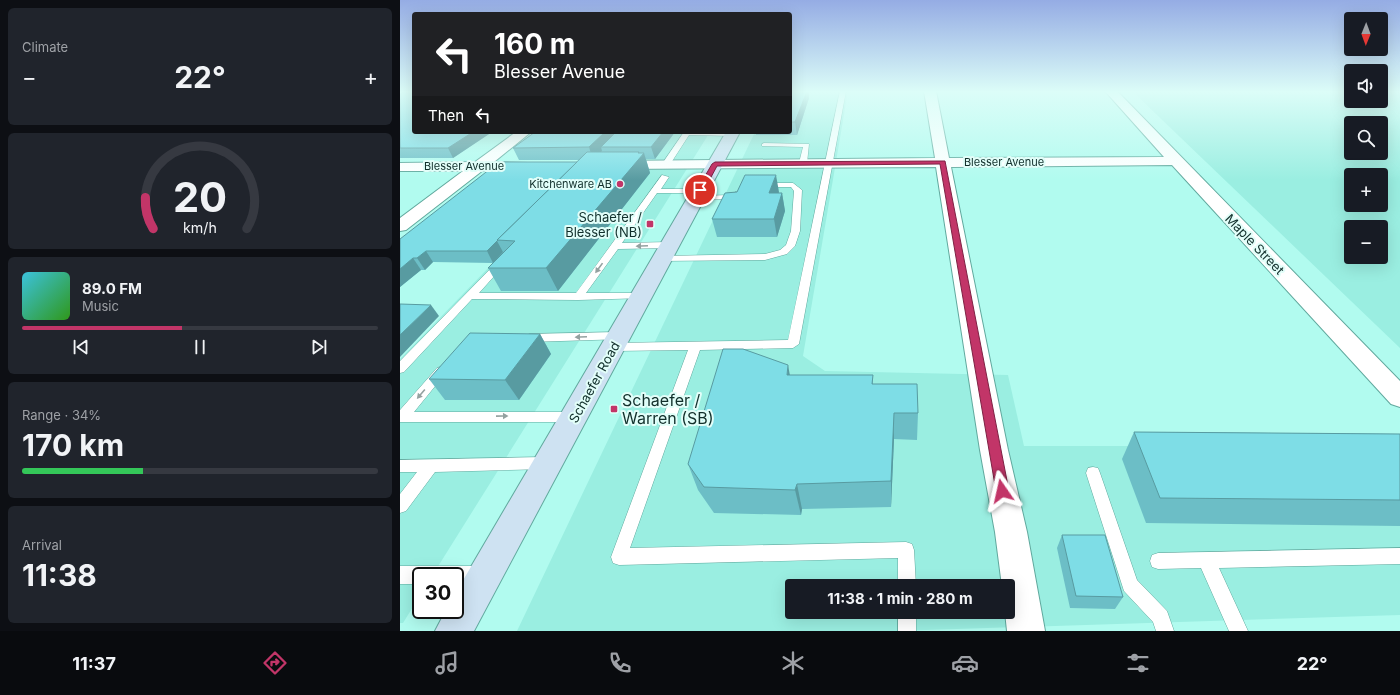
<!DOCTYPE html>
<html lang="en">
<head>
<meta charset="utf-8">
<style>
	:root { --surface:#171b24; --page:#20242c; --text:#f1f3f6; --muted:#9ea1a6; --line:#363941; --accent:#c23568 }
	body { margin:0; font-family:Inter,sans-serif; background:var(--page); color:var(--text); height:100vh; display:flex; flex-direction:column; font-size:15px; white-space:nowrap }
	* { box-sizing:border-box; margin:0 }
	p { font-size:13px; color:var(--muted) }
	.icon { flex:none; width:22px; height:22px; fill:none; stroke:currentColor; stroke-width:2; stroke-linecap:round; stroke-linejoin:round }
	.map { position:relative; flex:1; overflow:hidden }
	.side { display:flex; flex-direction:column; gap:8px; padding:8px; background:#0d0f14; width:400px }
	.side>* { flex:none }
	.guide { position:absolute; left:12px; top:12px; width:380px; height:122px; border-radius:4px; box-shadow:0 4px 16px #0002; background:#202124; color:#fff; overflow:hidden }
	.needle { width:26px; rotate:181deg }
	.controls { position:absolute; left:944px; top:12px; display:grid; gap:8px }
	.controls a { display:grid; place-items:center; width:44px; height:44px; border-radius:4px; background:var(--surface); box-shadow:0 4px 16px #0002; font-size:20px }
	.speed { position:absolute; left:12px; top:567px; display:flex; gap:8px; font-size:20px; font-weight:700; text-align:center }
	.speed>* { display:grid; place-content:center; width:52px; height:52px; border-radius:50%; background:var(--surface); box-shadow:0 4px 16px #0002; line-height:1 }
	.speed .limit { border:2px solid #111; border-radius:6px; background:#fff; color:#111 }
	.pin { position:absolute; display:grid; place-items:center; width:34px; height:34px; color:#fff; margin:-17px; border:2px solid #fff; border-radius:50%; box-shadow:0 1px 4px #0007 }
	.me { position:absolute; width:44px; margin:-22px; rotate:349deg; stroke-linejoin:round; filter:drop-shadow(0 0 3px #0008) }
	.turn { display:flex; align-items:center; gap:14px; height:84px; padding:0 16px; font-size:18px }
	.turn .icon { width:52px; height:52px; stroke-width:2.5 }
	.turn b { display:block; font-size:28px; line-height:34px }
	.then { display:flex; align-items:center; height:38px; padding:0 16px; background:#0003; gap:8px; font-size:15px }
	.big { font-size:30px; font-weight:700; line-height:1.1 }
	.side .tile { flex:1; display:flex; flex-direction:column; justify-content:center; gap:6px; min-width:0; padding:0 14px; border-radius:6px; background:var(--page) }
	.side .dial { align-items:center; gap:0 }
	.dial svg { height:104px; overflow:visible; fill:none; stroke:var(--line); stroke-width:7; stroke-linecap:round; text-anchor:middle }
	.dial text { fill:var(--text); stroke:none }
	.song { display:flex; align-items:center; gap:12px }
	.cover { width:48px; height:48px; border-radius:6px; background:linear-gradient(135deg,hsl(190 70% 55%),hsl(110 70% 35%)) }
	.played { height:4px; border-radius:2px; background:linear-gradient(90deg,var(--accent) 45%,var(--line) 45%) }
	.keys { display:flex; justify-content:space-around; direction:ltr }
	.heat { display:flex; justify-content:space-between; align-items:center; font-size:22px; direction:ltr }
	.charge { height:6px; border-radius:3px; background:linear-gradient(90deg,#34c759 34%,var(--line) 0) }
	.trip { position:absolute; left:385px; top:579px; width:230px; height:40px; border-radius:4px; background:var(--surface); box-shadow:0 4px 16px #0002; font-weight:700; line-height:40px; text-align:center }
	.tabs { display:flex; height:64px; justify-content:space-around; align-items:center; background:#090b0e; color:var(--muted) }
	.tabs .icon { width:28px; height:28px }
	.tabs .selected { color:var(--accent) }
	.tabs b { font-size:18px; color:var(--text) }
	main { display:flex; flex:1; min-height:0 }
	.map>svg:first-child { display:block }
	.built { fill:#9aeee1; fill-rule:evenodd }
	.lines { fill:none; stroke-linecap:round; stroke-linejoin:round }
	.service-casing { stroke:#61a99e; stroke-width:1 }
	.minor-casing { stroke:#61a99e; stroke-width:2 }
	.secondary-casing { stroke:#61a99e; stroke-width:2 }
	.service { fill:#fff; fill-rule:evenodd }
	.minor { fill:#fff; fill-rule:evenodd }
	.secondary { fill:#cee2f2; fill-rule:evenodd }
	.wall { fill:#6cbec6 }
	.shaded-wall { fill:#589ba1 }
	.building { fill:#7edde6; stroke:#589ba1 }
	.oneway { fill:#94a1a0 }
	.route { fill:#c23568; stroke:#7e2244 }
	.poi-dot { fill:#c23568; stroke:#e2fef9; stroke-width:1.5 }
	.labels { text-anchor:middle; stroke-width:4; stroke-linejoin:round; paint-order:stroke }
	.far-street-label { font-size:11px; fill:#112f2b; stroke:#e2fef9 }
	.far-poi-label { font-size:11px; fill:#112f2b; stroke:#e2fef9; text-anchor:end }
	.poi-label { font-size:13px; fill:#112f2b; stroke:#e2fef9; text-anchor:end }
	.street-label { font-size:13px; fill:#112f2b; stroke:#e2fef9 }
	.near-poi-label { font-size:16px; fill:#112f2b; stroke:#e2fef9; text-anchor:start }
</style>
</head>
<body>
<main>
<section class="side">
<div class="tile"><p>Climate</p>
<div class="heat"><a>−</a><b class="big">22°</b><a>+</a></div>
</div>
<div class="tile dial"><svg viewBox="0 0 100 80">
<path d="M14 69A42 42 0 1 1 86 69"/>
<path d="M14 69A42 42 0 0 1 8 45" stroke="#c23568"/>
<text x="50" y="56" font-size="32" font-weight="700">20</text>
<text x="50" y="72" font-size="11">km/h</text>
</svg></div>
<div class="tile">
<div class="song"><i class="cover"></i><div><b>89.0 FM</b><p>Music</p></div></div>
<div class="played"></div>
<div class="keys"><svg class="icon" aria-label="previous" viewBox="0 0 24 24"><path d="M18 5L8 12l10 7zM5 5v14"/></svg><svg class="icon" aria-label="pause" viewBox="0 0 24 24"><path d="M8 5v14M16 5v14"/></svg><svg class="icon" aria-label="next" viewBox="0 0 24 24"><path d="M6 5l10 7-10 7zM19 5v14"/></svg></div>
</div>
<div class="tile"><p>Range · 34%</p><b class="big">170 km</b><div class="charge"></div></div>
<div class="tile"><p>Arrival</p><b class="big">11:38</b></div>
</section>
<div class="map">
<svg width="1000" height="631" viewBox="0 0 1000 631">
	<rect width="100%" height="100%" fill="#b1fbef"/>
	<g class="built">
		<path d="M390 91H448L403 356 425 371 608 375 624 446H992L1000 454V615L495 631H117L355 132H390ZM392 586H608V612H392Z"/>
		<path d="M951 91V101H981V91H996L1000 93V348L732 91ZM951 123H981V153H951ZM951 175H981V205H951ZM951 227H981V257H951Z"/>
		<path d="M220 132H310L32 576H21V594L3 623H0V359Z"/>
	</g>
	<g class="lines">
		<defs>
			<g id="service">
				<path d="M440 91H446L399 344 393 348 300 350 230 548 506 542 512 544 514 550 516 586H498V558L219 565 213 563 211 557 288 350 214 351 210 350 208 347 210 344 214 343 388 340Z"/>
				<path d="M284 132H332L335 134 332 136 289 135 269 166H263L262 164Z"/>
				<path d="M364 143 409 144 407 163 403 165 399 163 403 147 362 146V144Z"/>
				<path d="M262 175 269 177 261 189H300L304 191 300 193H257L222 243 270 242 275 245 270 248 218 249 186 293H242L247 296 246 298 178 300 72 299 4 372 0 373V361L98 261H104L106 263 79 293H176Z"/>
				<path d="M361 183H393L402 190 400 231 395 246 387 254 365 260 259 261 257 259 262 256 365 254 380 250 386 245 391 231 394 191 391 187H364L360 185Z"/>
				<path d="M336 192 340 194 332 199 296 200 292 198 296 196 330 195Z"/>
				<path d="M220 332 226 336 224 339 129 342 123 338 129 334Z"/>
				<path d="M41 367 45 368 47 371 45 374 14 412H174L179 413 181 417 179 421 174 422H0V410L37 368Z"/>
				<path d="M146 457 151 459 153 463 151 467 146 469 35 472 6 511 0 513V494L17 472H0V460Z"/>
				<path d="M693 467 698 468 700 473 737 580 767 611 774 631H756L753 622 724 591 686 473 688 468Z"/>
				<path d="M1000 548V564L819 568 848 631H829L801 568 758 569 752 567 750 561 752 555 758 553Z"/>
				<path d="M0 566H80L86 569 89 575 86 581 80 584H55V576H21V584H0Z"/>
				<rect x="498" y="612" width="18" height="19"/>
			</g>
			<g id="minor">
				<path d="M0 91H6V92L0 95Z"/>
				<path d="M524 91H536L549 158 764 157 705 91H717L1000 381V407L991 404 772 165 551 167 608 450 627 532 645 631H607L605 612H608V586H602L595 532 580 450 536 167 217 169 212 168 210 165 212 162 217 161 535 158Z"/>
				<path d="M116 132H131L94 162 128 163 130 166 128 169 82 171 6 230 0 231V218L63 171H0V163L75 162Z"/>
			</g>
			<path id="secondary" d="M326 132H340L74 631H35L46 610H55V594Z"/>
		</defs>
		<use href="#service" class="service-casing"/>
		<use href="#minor" class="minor-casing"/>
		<use href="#secondary" class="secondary-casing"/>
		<use href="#service" class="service"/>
		<use href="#minor" class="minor"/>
		<use href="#secondary" class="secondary"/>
	</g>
	<g class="wall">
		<path d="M390 91 409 98 397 135H356V132H390Z"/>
		<path d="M0 94 92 132 53 158H0Z"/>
		<path d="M135 132H275L255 159H246L250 173 158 291H101L88 268 93 263 33 262 25 270H21L0 287V239L177 162 179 160H119L113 148Z"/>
		<path d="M379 192 378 193H382L385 211 377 237H317L312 219Z"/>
		<path d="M140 334 151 354 119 400H45L29 379Z"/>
		<path d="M390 375H473V384L518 413 517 440 494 439 491 507 402 509 401 515 314 513 298 490 288 464Z"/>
		<path d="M734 432 1000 434V526L746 523 722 459Z"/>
		<path d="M662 535 723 597 715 609 670 608 657 548Z"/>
	</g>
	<g class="shaded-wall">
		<path d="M407 91H409V98L397 135 395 122Z"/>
		<path d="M73 132H92L53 158 48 148Z"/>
		<path d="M205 132H221L201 147 202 151 193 160 189 147Z"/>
		<path d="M263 132H275L255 159 251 147Z"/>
		<path d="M239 152 241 157 244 153 250 173 158 291 146 268Z"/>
		<path d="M376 175 379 192 372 211 369 193Z"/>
		<path d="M382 193 385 211 377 237 374 219Z"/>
		<path d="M97 241 103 252 93 263 87 251Z"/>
		<path d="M26 251 33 262 25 270 17 258Z"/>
		<path d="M13 258 21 270 0 287V269Z"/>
		<path d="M31 305 39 316 0 357V335Z"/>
		<path d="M140 334 151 354 119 400 105 380Z"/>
		<path d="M388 365 393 392 387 375Z"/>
		<path d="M494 413V439L491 507V481Z"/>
		<path d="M397 484 402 509 401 515 395 490Z"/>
	</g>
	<g class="building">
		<path d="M5 91H14V132H73L48 148H0V94Z"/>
		<path d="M390 91H407L395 122H390Z"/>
		<path d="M135 132H205L189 147 113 148Z"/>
		<path d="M216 132H263L251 147H201Z"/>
		<path d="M187 152H239L238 153H244L146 268H88L115 241 97 240Z"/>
		<path d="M99 162H177L97 240H98L87 251H26L17 258H13L0 269V239Z"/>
		<path d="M345 175H376L369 193H382L374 219H312L325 193 337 192Z"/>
		<path d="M0 304 31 305 0 335Z"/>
		<path d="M70 333 140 334 105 380 29 379Z"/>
		<path d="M323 349H343L388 365 387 375H473L472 384H517L518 413H494L491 481 397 484 395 490 304 487 288 464Z"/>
		<path d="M734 432 1000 434V500L760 498Z"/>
		<path d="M662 535H705L723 597 676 596Z"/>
	</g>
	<defs><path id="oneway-solid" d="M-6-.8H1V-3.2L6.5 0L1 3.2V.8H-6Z"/></defs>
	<g class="oneway">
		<use href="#oneway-solid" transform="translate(242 246) rotate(178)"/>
		<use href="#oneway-solid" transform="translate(199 268) rotate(126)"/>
		<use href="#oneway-solid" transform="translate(181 337) rotate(178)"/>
		<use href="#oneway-solid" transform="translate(21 394) rotate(130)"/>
		<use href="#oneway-solid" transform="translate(102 416) rotate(-1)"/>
	</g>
	<linearGradient id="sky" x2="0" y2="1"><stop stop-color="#95ace4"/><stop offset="0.51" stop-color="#dcfdf8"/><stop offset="1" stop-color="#dcfdf8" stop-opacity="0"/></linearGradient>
	<rect width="1000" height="180" fill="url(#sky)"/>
	<path class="route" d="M545 161 609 491 607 495 602 496 598 495 596 491 540 164 317 166 303 192 297 190 312 164 315 162Z"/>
	<g class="poi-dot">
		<circle cx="220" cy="184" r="4"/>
		<rect x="246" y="220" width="8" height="8" rx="2"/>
		<rect x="210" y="405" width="8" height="8" rx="2"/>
	</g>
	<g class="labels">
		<g class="far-street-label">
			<text x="604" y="166">Blesser Avenue</text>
			<text x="64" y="170">Blesser Avenue</text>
		</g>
		<g class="far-poi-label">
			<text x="212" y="188">Kitchenware AB</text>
		</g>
		<g class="poi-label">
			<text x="242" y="222">Schaefer /<tspan x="242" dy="15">Blesser (NB)</tspan></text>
		</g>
		<g class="street-label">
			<text transform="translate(855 244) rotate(46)" y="5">Maple Street</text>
			<text transform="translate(194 382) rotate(-61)" y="5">Schaefer Road</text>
		</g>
		<g class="near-poi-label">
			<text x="222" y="406">Schaefer /<tspan x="222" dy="18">Warren (SB)</tspan></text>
		</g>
	</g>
</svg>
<div class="controls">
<a><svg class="needle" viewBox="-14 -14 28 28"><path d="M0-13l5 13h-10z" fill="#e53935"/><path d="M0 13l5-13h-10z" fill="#9ea1a6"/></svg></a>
<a><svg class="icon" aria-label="sound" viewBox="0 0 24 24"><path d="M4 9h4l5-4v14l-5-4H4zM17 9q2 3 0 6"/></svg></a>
<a><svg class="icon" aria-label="search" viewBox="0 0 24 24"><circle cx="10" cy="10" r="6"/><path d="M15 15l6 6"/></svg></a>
<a>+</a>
<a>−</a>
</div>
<div class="speed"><div class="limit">30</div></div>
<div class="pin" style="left:300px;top:190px;background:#d93025"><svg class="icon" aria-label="arrive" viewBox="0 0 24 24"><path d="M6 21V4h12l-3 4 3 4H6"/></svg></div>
<svg class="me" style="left:602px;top:491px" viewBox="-20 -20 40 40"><path d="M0-17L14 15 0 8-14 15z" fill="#c23568" stroke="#fff" stroke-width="4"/></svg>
<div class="trip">11:38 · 1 min · 280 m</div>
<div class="guide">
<div class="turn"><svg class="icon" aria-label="left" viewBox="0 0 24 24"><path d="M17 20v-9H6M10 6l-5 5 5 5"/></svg><div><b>160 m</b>Blesser Avenue</div></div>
<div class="then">Then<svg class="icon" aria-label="left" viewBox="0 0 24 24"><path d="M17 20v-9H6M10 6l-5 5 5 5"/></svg></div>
</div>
</div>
</main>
<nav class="tabs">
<b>11:37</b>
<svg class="icon selected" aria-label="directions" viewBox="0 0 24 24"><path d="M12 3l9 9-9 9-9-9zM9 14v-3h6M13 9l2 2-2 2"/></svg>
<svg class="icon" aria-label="music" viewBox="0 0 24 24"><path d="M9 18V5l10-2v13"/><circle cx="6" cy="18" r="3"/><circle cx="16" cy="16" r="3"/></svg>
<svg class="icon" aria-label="phone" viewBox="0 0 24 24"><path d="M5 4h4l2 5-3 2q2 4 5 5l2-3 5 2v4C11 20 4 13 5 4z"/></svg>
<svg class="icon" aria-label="climate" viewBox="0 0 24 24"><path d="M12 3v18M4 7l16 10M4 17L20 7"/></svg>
<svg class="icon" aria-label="car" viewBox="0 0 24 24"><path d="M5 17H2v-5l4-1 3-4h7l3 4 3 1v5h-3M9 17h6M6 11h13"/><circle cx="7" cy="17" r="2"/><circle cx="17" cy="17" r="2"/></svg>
<svg class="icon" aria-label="filters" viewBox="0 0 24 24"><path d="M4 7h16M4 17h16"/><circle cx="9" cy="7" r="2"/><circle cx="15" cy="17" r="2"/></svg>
<b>22°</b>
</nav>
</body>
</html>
